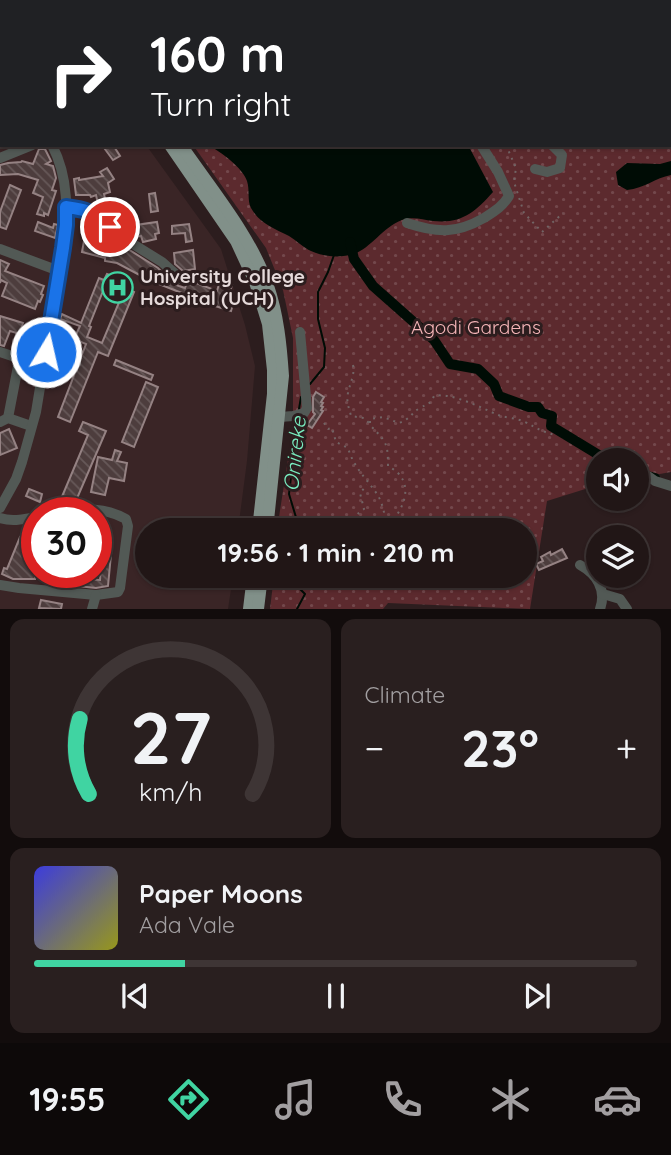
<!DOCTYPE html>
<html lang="en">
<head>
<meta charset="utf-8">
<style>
	:root { --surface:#211616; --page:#291f1f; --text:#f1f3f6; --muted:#a29fa1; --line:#3e3535; --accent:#40d4a2 }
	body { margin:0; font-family:Quicksand,sans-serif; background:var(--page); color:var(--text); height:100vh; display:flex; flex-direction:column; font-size:26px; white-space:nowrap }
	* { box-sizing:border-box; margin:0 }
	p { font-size:23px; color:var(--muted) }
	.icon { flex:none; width:38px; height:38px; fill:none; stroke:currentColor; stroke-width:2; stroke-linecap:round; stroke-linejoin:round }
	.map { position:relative; height:609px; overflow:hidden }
	.panel { display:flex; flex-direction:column; gap:10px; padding:10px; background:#120c0c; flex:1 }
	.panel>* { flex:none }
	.banner { position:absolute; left:0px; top:0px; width:672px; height:147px; box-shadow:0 2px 5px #0004,0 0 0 2px var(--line); background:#202124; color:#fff; overflow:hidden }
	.controls { position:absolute; left:586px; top:448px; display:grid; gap:14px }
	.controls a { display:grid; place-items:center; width:63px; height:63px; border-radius:50%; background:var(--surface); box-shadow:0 2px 5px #0004,0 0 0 2px var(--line); font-size:35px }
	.speed { position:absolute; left:21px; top:497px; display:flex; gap:14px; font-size:35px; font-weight:700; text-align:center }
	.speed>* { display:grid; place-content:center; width:91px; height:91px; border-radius:50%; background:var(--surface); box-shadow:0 2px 5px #0004,0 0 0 2px var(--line); line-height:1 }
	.speed .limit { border:10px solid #d22; background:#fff; color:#111 }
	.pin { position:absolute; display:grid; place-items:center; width:60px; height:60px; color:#fff; margin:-30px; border:4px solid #fff; border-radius:50%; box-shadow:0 2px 7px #0007 }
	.me { position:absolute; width:77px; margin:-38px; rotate:9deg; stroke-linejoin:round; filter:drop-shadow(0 0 5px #0008) }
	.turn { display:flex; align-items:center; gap:24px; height:147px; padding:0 35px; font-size:32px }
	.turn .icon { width:91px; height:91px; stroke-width:2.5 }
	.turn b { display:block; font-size:49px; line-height:60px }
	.big { font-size:52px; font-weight:800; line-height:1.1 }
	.panel .card { flex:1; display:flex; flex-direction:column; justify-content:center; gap:10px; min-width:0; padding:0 24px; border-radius:14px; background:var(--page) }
	.panel .dial { align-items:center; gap:0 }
	.dial svg { height:182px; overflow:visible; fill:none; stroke:var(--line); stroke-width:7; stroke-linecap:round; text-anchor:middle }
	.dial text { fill:var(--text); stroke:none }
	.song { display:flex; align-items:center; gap:21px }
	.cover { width:84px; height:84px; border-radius:10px; background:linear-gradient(135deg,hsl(240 70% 55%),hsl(60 70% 35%)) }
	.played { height:7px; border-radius:4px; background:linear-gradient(90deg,var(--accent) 25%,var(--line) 25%) }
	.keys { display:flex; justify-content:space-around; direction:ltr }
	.heat { display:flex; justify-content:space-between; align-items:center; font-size:38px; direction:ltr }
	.panel .tiles { flex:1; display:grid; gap:10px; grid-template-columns:1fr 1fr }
	.card:last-child { grid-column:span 2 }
	.trip { position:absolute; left:135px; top:518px; width:402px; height:70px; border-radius:35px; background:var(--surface); box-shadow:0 2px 5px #0004,0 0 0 2px var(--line); font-weight:800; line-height:70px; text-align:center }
	.tabs { display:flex; height:112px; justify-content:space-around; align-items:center; background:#0d0909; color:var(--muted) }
	.tabs .icon { width:49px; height:49px }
	.tabs .on { color:var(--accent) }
	.tabs b { font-size:32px; color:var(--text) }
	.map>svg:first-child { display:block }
	.built { fill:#3a2526; fill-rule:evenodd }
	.park { fill:url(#park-dots) }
	.water { fill:#000c05 }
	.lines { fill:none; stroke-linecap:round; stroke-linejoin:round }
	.stream { stroke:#000c05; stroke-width:2 }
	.canal { stroke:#000c05; stroke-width:6 }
	.river { stroke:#000c05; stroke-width:10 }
	.building { fill:url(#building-back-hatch); stroke:#958283; stroke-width:2; fill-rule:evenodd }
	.path { stroke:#726465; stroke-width:2; stroke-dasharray:2 5; stroke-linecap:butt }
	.minor { stroke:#525955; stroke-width:10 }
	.major { stroke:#819089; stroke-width:12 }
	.route-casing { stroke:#114b97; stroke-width:18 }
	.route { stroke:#1a73e8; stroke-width:12 }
	.labels { text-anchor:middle; stroke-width:6; stroke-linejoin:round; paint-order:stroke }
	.poi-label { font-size:19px; font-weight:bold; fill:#e5dada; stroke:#2c1d1e; text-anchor:start }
	.park-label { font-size:19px; fill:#f7b6b9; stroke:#2c1d1e }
	.water-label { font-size:21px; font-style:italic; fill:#79edc0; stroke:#2c1d1e }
</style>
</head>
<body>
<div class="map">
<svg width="671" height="609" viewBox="0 0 671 609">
	<defs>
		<pattern id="park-dots" width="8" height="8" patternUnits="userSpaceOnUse" patternTransform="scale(1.75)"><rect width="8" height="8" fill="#5c2a2e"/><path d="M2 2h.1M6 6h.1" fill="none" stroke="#73484c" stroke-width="1.8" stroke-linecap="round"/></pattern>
		<pattern id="building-back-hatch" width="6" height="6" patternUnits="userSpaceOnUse" patternTransform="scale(1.75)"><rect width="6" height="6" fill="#4d3d3d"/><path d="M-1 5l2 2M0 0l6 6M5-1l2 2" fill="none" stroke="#665858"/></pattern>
	</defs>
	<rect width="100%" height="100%" fill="#2c1d1e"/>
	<path class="built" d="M0 0H41L42 2H2V145H146L221 249 245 325 255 366 247 461 238 530H147V576H233L228 609H0ZM37 513H96V572H37Z"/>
	<path class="park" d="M334 0H671V472L637 478V460H598V485L547 501 530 609 388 603 383 609H270L274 576H525V530H277L293 427V338L283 290 266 248 193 145H670V2H333Z"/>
	<g class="water">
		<path d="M208 145H468L493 192C475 212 462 224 433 221 422 220 414 216 402 220 383 227 371 248 354 254 340 258 324 257 311 251 304 248 297 241 289 236 274 228 260 224 251 208 247 200 250 190 247 181 243 168 221 152 208 145Z"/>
		<path d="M671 161V175C655 178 645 188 627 190L618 185 616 172 627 163 660 164Z"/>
	</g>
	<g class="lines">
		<g class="stream">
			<path d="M310 384 324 367 325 348 318 319V292L328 272 334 255"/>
			<path d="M299 409 301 397"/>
			<path d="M297 530 298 524 289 494 298 418"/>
			<path d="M283 576 282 578 295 584 305 594 297 609"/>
		</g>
		<path class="canal" d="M100 0 101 2"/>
		<g class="river">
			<path d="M350 242 354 259 373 286 434 340 450 364 478 369 494 384 499 396 529 407H538L542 413 552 416 551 426 607 460"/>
			<path d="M637 473 655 478"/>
		</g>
	</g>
	<g class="building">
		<path d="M102 145H113L120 156 113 160Z"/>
		<path d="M39 149H45L51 161 46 164 53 166 56 178 52 190 56 191 48 215 44 213V216L37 214 43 197 33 193 38 180 18 174 0 175V165L8 163 21 162 22 161 33 164Z"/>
		<path d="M107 168 114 179 108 183 110 192 104 194 108 212 118 210 115 222 105 217 99 208 96 195 91 197 90 195H76L74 179 79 178V180L103 176 100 172Z"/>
		<path d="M10 185 21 190 6 229 0 227V212Z"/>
		<path d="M155 193 158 211 151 212 149 194Z"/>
		<path d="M38 222 53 228 54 224 58 225 55 238 35 231Z"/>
		<path d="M157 222 159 233 155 234 156 239 143 242 141 236 136 237 122 227Z"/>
		<path d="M189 224 192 241 186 242 185 233 172 234V226Z"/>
		<path d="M100 231 111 237 110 242 120 244 158 268 162 272 158 277 179 286 185 288 188 280 217 291 220 281 232 285 229 295 235 297 231 311 212 305 149 280 117 263 105 261V258L82 252 84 241 100 244 103 235 99 234Z"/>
		<path d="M193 250 195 269 183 271 175 264 174 253Z"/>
		<path d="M0 260 9 264 5 271 44 286 41 294 43 295 40 302 38 301 35 309 2 296 7 283 1 280 0 283Z"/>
		<path d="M107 274 128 282 125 288 134 292 108 356 98 352 70 422 58 417 86 344 74 339 80 326 60 319 62 314 81 323 99 278 104 280ZM105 286 123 293 102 343 87 337 91 327 89 326Z"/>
		<path d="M0 316 23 323 20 334 10 331 4 346 0 345Z"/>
		<path d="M116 360 153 375 151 380 114 365Z"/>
		<path d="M146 382 158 387 134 447 122 442Z"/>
		<path d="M316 392 324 397 321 402 323 403 321 406 323 407 321 410 323 411 312 428 307 425 315 414 313 412V397Z"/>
		<path d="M83 422 106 431 75 503H72L61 499 88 435 79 431Z"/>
		<path d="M9 429 17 448 0 455V433Z"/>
		<path d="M115 450 121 452 117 461 127 463 124 481 109 478 105 495 91 492 98 457 112 460Z"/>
		<path d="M29 489 42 494 40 502 26 496Z"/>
		<path d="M107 533 112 534 111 544H112L108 586 96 588 78 586 80 572H89L88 579 100 580 103 543H106Z"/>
		<path d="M20 537 28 540 35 539V579H13L2 574 4 568 7 569Z"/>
		<path d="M562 549 567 558 539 570 536 564 543 561 541 557 550 552 551 555Z"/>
		<path d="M41 600 62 604 61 609 39 608Z"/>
	</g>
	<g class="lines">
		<g class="path">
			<path d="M506 145 516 168 514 182 524 213 542 232 563 213"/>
			<path d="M353 365C355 375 350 383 348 393 346 401 349 408 351 416L364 418 370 424"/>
			<path d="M324 423 328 429 332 428 336 442 348 448C354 468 366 478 377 494 383 503 385 517 387 527"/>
			<path d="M335 530C340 524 347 524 352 519 356 516 359 512 364 509L360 493 367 485"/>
			<path d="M385 530C399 515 415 491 398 473 395 470 391 468 388 466 388 442 386 442 370 425V419L383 417 399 423C412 418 411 413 420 408 428 403 429 406 434 396 451 392 482 408 498 415 506 418 517 418 525 422 537 428 540 431 555 435"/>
		</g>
		<g class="minor">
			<path d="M36 0 38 2"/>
			<path d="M347 0 350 2"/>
			<path d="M232 2 234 0"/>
			<path d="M0 82 2 83"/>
			<path d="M0 158 32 145"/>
			<path d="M535 169 547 172 560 168 562 155 552 145"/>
			<path d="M67 207 77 208 96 215 100 223 110 227 128 241 162 262 181 279"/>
			<path d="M407 223C437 233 456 234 484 218 495 211 502 207 509 196L498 172 481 145"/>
			<path d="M0 249 59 271"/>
			<path d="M0 352 15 357 19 361 8 418"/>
			<path d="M280 417 293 416 304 413 307 408 300 332"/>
			<path d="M0 422 8 418 31 426"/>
			<path d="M648 476 655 481 671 486"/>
			<path d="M0 508 16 479 22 462 36 412 63 248C68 213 69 178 52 145"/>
			<path d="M0 518C12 522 25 519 37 517"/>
			<path d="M580 565C596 574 607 589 600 609"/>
			<path d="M0 585 19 588 96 595 118 592 120 588 128 526 126 519C105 507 80 508 57 513"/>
			<path d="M603 594 620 599 627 609"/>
			<path d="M92 609 96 595"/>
		</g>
		<g class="major">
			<path d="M68 0 69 2"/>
			<path d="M80 0 81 2"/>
			<path d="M170 145 236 241 255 282 268 324 273 370V394L258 530"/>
			<path d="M181 145C211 189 251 236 268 286 278 315 281 346 283 376L267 530"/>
			<path d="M249 609 253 576"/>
			<path d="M258 609 262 576"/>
		</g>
	</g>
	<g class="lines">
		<defs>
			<path id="route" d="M46 352 63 248 66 225V207C80 209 93 210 100 223L110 227"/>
		</defs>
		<use href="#route" class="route-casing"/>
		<use href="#route" class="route"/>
	</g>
	<defs>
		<symbol id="hospital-ring" viewBox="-11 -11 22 22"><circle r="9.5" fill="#2c1d1e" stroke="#40d4a2" stroke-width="1.5"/><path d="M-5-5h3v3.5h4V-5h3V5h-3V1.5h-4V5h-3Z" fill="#40d4a2"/></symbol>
	</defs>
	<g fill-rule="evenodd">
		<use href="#hospital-ring" x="100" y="270" width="35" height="35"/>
	</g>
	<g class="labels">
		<g class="poi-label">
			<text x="140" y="283">University College<tspan x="140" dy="22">Hospital (UCH)</tspan></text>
		</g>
		<g class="park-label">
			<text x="476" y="334">Agodi Gardens</text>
		</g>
		<g class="water-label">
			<text transform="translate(295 454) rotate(-84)" y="7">Onireke</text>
		</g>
	</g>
</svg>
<div class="controls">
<a><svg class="icon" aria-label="sound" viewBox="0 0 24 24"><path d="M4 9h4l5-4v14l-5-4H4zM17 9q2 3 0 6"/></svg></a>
<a><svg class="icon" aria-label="layers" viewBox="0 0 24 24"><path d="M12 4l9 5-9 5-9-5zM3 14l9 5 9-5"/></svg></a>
</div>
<div class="speed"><div class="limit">30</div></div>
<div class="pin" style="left:110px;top:227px;background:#d93025"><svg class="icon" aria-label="arrive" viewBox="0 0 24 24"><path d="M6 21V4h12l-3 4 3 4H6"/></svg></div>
<svg class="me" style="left:46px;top:352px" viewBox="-20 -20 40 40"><circle r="17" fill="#1a73e8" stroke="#fff" stroke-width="3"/><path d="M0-11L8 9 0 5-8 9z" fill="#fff"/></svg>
<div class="trip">19:56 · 1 min · 210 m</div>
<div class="banner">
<div class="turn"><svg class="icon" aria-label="right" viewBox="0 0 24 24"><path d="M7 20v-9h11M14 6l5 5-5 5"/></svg><div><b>160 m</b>Turn right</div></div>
</div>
</div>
<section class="panel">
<div class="tiles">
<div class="card dial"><svg viewBox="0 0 100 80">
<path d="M14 69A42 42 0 1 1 86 69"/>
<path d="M14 69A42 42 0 0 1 10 36" stroke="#40d4a2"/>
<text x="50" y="56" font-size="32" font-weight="700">27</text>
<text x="50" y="72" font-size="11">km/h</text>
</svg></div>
<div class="card"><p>Climate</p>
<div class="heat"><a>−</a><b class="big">23°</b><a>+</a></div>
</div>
<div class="card">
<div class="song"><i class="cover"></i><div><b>Paper Moons</b><p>Ada Vale</p></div></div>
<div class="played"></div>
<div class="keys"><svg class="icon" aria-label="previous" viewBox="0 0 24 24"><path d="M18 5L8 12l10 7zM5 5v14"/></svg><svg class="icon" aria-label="pause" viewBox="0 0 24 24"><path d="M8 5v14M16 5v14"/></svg><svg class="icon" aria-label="next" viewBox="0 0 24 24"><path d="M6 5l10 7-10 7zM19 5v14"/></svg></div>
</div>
</div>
</section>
<nav class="tabs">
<b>19:55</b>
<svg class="icon on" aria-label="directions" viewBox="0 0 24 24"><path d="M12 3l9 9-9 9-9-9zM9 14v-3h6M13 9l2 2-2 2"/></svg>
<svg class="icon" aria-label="music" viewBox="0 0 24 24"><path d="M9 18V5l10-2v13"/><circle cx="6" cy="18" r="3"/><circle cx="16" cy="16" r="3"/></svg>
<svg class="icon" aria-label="phone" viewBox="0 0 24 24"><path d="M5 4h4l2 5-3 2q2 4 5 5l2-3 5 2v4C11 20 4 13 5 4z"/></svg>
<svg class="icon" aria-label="climate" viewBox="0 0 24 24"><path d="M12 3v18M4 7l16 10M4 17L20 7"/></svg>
<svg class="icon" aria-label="car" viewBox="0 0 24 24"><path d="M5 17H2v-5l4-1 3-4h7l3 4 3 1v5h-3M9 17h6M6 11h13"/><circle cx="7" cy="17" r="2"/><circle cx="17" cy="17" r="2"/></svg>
</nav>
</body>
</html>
